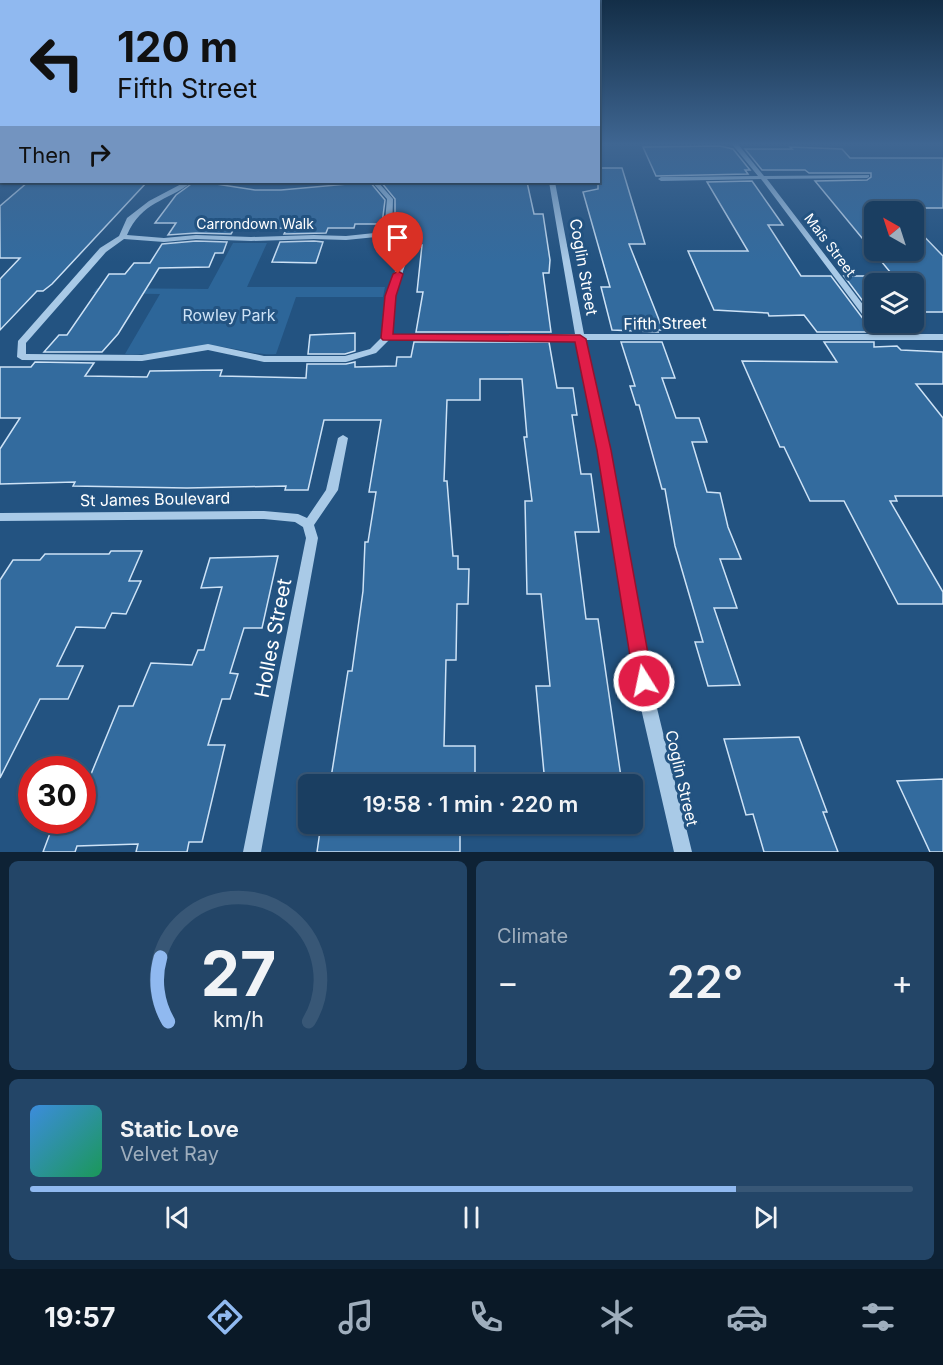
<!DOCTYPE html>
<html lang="en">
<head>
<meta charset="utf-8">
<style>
	:root { --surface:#1a3e61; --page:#234567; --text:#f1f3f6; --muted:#9faebd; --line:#385776; --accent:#90b9f0 }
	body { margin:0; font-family:Inter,sans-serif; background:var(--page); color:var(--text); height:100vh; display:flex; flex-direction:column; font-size:22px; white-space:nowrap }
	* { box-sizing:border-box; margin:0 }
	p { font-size:20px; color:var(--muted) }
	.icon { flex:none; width:33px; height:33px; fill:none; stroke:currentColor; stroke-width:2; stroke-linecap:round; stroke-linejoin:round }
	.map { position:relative; height:852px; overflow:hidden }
	.sheet { display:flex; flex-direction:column; gap:9px; padding:9px; background:#0e2235; flex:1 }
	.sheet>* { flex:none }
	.hud { position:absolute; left:0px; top:0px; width:600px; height:183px; box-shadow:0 2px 4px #0004,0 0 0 2px var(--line); background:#90b9f0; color:#111; overflow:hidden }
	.needle { width:39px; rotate:321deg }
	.fabs { position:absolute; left:864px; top:201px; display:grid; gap:12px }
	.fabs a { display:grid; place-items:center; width:60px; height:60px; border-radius:9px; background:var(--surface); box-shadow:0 2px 4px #0004,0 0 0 2px var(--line); font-size:30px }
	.speed { position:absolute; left:18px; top:756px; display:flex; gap:12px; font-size:30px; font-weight:700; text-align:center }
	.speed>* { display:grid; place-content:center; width:78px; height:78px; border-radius:50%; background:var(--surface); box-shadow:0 2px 4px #0004,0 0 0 2px var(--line); line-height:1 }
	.speed .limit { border:9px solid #d22; background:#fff; color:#111 }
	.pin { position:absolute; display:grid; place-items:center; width:51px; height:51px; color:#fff; margin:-62px -26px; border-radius:50% 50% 50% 0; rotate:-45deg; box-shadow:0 0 6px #0007 }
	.pin .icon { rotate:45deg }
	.me { position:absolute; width:66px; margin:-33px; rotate:350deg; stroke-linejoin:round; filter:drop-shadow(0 0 4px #0008) }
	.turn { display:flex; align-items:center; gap:21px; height:126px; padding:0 18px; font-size:27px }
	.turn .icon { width:78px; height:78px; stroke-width:2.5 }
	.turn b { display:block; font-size:42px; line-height:51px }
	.then { display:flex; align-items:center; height:57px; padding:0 18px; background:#0003; gap:12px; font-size:22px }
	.big { font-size:45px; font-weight:600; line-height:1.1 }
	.sheet .card { flex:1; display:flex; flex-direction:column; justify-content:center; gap:9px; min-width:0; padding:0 21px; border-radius:9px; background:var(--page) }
	.sheet .dial { align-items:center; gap:0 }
	.dial svg { height:156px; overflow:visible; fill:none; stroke:var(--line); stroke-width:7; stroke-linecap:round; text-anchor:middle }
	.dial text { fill:var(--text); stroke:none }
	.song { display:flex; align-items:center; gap:18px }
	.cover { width:72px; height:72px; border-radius:9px; background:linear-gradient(135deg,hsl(210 70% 55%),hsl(150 70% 35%)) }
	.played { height:6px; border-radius:3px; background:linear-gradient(90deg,var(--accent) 80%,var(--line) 80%) }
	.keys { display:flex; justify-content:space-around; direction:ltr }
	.heat { display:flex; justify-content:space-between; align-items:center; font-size:33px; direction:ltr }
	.sheet .tiles { flex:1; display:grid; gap:9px; grid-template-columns:1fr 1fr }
	.card:last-child { grid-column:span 2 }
	.trip { position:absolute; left:298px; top:774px; width:345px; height:60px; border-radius:9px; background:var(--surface); box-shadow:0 2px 4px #0004,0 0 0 2px var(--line); font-weight:600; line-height:60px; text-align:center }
	.tabs { display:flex; height:96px; justify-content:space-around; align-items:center; background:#0a1927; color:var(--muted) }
	.tabs .icon { width:42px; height:42px }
	.tabs .on { color:var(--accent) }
	.tabs b { font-size:27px; color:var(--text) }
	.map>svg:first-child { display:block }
	.green { fill:#2d6699 }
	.building { fill:#336b9e; stroke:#cde2f6; stroke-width:1.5 }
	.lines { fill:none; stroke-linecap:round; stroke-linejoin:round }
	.minor { fill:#a9cae7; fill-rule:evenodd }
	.major { fill:#ebf4fd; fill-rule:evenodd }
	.route { fill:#e11d48; stroke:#92132f; stroke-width:1.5 }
	.labels { text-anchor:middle; stroke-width:6; stroke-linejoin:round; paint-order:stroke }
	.far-street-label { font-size:14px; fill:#fff; stroke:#235381 }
	.street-label { font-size:16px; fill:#fff; stroke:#235381 }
	.park-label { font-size:16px; fill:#cde2f6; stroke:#235381 }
	.near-street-label { font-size:20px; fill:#fff; stroke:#235381 }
</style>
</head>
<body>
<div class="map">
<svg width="943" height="852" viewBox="0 0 943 852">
	<rect width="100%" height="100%" fill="#235381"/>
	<path class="green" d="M233 243H267L247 287H385L383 297H296L276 354C253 356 231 345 207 346 178 346 156 357 125 354L160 294 93 293 97 288 208 289Z"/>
	<g class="building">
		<path d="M720 146 733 149 750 170H745L748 174 656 176 643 147Z"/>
		<path d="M790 147 842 149 850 158H943V208H896L900 212H874V250H914V226L943 256V312H914V284H900L815 181 867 180 871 177V173H809L805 170H762L745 149H792Z"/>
		<path d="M598 168H622L645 244H629L663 330H657L658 332 612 330 601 287H610L583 192 598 189Z"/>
		<path d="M752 181 783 225H768L801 276H831L873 332H817L804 315 769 316 768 313 714 310 688 251H748L707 182Z"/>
		<path d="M28 182H147L52 284 43 291H37L0 330V279L20 258H0V206Z"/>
		<path d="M194 182H203L255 190H281L370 182 385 200 382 224H355L354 228H328L326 233 284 234 287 228 234 229 231 234 196 233 168 235 176 223H155L176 195Z"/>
		<path d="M381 182H527L534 214H543L550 260 549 273H543L551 332H416L423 292H417L422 245H405L407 224H395V199Z"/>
		<path d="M196 241 227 242 223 253H215L209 267 159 268 118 334 102 352H44L59 335H67L109 274H125L134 263H150L162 244Z"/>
		<path d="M280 242 314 241 323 242 316 263 272 262Z"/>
		<path d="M844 276H874V312H871Z"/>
		<path d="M355 333V351L345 354H308L310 335Z"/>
		<path d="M414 342H549L557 388H573L577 415H572L581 474H591L599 532H575L586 619H598L622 784H545L536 686H550L541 594H527L525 501H532L524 437H527L522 379H480V400H447L444 481H447L453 556H458V569H469L468 604H457L456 660H446L444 746H475V778H453V784H330L348 671H352L363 591 365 542H368L376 492H369L381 420H324L308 490H285L286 486 187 488 73 486 75 482 0 484V449L20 418H0V367H31L35 362 94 363 85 376 147 377 150 371 222 370 220 376 306 378 307 364H346L355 362V367L396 366 397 357H411Z"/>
		<path d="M621 342H662L675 378H662L676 418H699L707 442H692L707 492 720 493 728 527 741 559H720L737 608H714L740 685 708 686 695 642H703L675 546 665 489H662L639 405H636L630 386H635Z"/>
		<path d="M824 342H874V347L897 346 901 350 943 352V384H916L943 418V496H895L897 501H890L943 592V604H898L844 501H810L784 447H780L742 361 837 362Z"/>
		<path d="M111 551H142L129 581H141L126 614 112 613 105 628 76 627 57 666H83L68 699H40L0 778V580L13 560H40L45 554H109Z"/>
		<path d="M278 556 262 628H244L230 673 238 674 230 699H222L208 745H225L202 842H189L187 852H136L138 844 77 846 75 852H43L55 820H82V796L119 706H133L151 663 192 665 198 650H204L222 587 201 588 210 558Z"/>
		<path d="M799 737 827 812H823L838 852H764L753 814 746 815 724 739Z"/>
		<path d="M943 779V852H930L897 781Z"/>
		<path d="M321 824H460V852H317Z"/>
	</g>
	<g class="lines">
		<g class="minor">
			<path d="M731 143H737L764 176 869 175V177L867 178 767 179 874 319V322H877L886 334H943V340H585L609 450 656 704 692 852H674L640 704 599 450 576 340H389L376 353 346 362H264L208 350 142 361 22 360 17 357 18 341 100 248 119 236 127 218 149 201 185 182H192C166 202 142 201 127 235L164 238 196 235 251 237 314 235 346 236 384 232 387 199 372 182H378L393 199 392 234 407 259 395 296 392 334H575L549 182H555L584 334H877L761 179 661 181 658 179 661 177 758 176ZM386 236 399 259 387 296 383 336 370 349 345 356H264L208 344 142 355 26 354V343L106 252 124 239 164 242 196 239 251 241 314 239 346 240Z"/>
			<path d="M2 175V181H0V176Z"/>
			<path d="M343 435 348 438 338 490 314 525 318 538 261 852H243L306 538 303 527 295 522 264 519 0 521V513L264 511 298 514 307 518 326 490 338 438Z"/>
		</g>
		<rect class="major" x="0" y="144" width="2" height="6"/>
	</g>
	<linearGradient id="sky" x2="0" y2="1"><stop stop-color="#132e47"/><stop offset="0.55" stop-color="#3f6692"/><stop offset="1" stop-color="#3f6692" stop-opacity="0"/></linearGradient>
	<rect width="943" height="262" fill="url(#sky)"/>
	<path class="route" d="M398 271 403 274 396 296 393 334 580 335 586 339 611 450 653 681 650 687 644 690 637 687 634 681 597 450 575 342 383 340 381 338 385 296 393 274Z"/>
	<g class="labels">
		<g class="far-street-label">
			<text x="255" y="229">Carrondown Walk</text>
			<text transform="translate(830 245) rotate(53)" y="5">Mais Street</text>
		</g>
		<g class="street-label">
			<text transform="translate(584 267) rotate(80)" y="6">Coglin Street</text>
			<text transform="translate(665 323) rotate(-1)" y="6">Fifth Street</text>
			<text transform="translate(155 499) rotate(-1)" y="6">St James Boulevard</text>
			<text transform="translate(682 778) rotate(77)" y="6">Coglin Street</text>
		</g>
		<g class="park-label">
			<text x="229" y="321">Rowley Park</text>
		</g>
		<g class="near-street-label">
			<text transform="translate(273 638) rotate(-79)" y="7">Holles Street</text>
		</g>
	</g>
</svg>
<div class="fabs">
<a><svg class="needle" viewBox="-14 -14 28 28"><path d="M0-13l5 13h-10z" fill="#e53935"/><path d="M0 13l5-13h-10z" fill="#9faebd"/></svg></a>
<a><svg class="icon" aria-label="layers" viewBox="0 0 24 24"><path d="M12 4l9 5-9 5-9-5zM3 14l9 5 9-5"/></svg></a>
</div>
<div class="speed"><div class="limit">30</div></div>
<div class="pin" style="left:398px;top:274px;background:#d93025"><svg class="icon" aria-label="arrive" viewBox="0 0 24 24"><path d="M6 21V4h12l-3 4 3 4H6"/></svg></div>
<svg class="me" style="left:644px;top:681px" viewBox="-20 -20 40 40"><circle r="17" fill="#e11d48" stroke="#fff" stroke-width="3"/><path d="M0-11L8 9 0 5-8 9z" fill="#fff"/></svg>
<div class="trip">19:58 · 1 min · 220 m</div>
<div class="hud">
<div class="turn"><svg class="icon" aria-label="left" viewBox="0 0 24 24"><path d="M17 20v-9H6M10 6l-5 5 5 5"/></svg><div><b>120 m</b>Fifth Street</div></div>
<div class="then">Then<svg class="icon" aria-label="right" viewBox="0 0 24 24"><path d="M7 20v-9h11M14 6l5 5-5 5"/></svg></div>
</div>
</div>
<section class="sheet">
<div class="tiles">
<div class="card dial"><svg viewBox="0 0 100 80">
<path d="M14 69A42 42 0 1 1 86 69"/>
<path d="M14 69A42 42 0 0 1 10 36" stroke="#90b9f0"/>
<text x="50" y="56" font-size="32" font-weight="700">27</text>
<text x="50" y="72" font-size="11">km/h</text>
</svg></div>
<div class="card"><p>Climate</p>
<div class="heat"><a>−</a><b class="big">22°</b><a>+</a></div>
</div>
<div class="card">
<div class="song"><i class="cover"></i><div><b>Static Love</b><p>Velvet Ray</p></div></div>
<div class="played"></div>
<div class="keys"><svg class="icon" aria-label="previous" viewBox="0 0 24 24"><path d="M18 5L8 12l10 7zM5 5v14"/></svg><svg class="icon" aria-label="pause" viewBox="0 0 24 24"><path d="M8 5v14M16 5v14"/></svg><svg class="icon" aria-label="next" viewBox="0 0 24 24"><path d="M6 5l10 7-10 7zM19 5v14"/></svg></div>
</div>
</div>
</section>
<nav class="tabs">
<b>19:57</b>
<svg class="icon on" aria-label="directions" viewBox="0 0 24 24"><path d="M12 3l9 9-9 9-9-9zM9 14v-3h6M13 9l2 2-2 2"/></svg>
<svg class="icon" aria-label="music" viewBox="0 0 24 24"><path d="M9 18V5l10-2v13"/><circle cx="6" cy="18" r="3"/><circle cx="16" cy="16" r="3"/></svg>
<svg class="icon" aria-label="phone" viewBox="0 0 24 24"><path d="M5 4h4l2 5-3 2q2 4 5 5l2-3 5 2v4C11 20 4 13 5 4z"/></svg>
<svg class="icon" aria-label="climate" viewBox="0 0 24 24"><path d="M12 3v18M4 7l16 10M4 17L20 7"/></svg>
<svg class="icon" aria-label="car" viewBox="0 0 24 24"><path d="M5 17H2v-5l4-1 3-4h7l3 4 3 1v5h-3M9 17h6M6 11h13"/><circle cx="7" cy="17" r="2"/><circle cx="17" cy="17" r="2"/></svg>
<svg class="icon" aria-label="filters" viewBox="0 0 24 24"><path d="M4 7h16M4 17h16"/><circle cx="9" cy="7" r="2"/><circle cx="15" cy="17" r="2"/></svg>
</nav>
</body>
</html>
